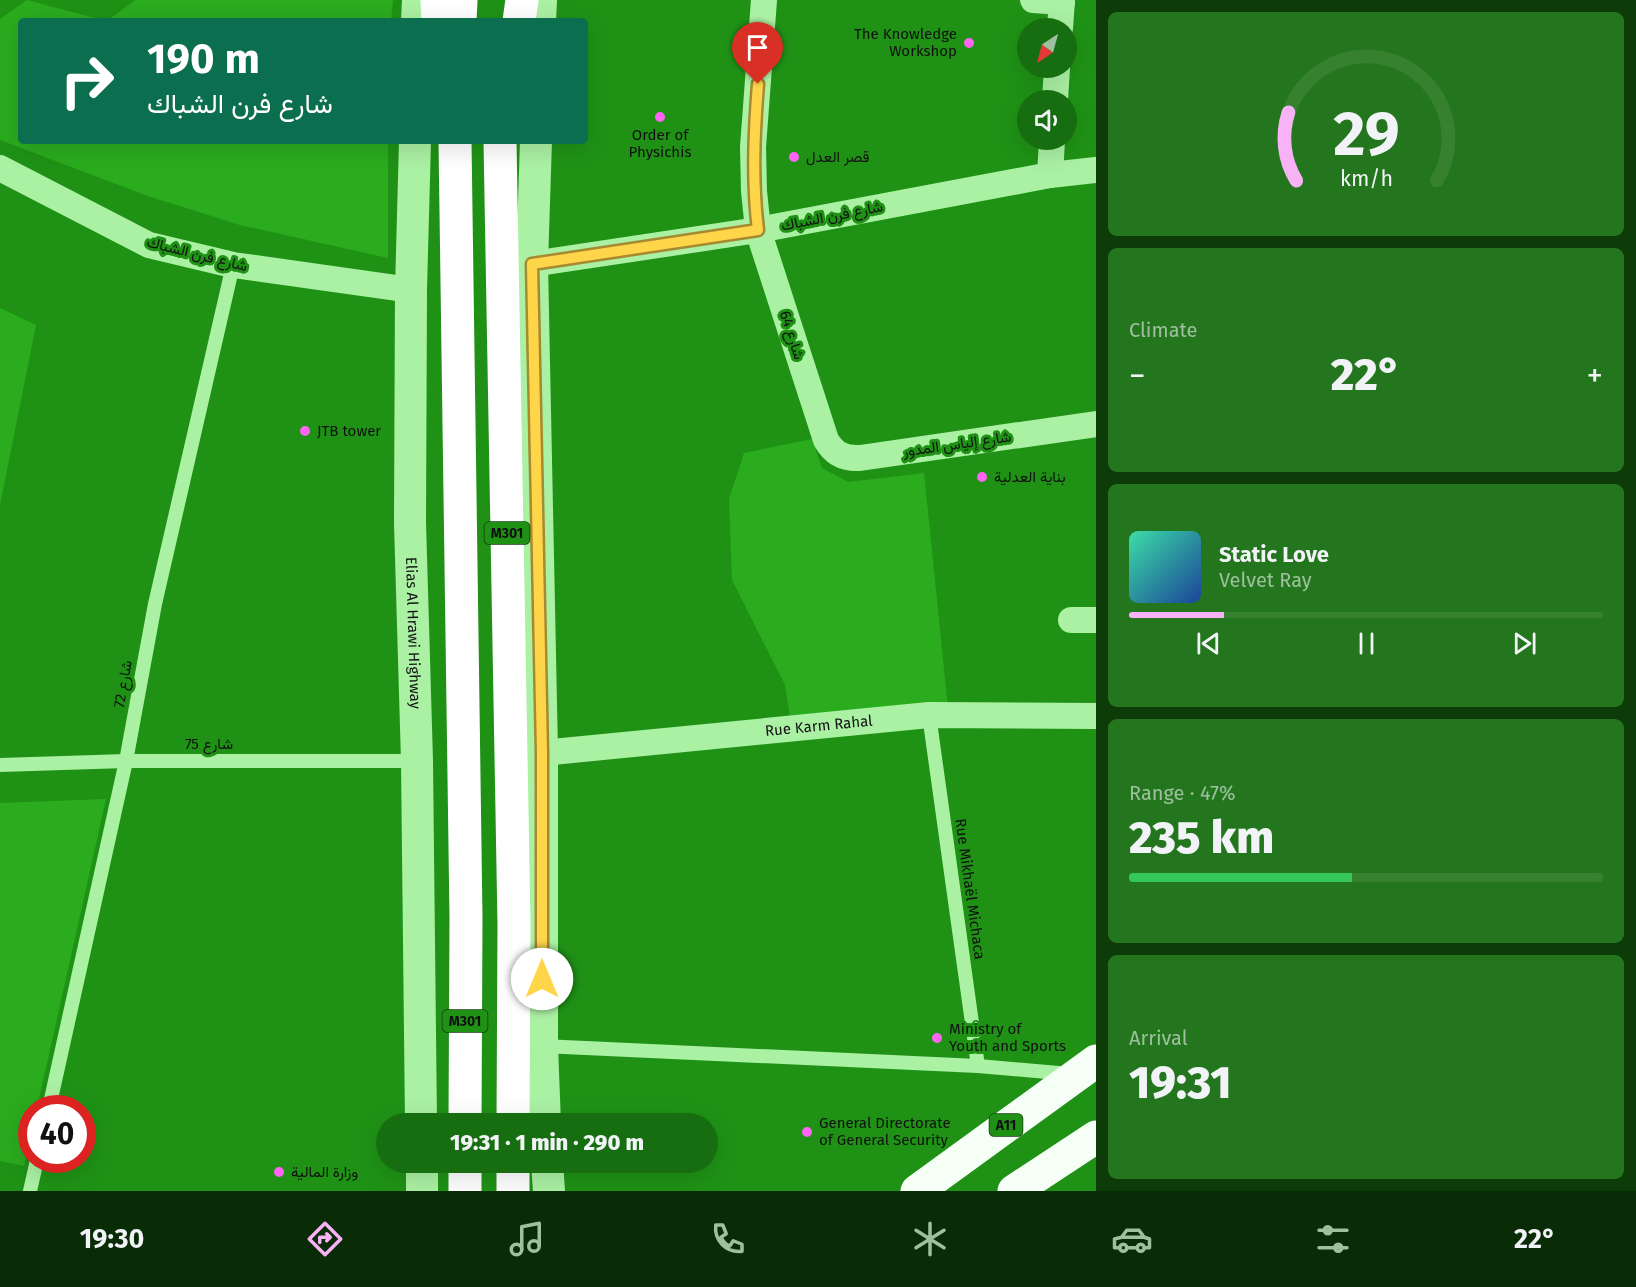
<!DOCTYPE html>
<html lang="en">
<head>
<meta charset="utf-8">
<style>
	:root { --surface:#176e10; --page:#24761e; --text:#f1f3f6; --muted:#9ec09f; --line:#368130; --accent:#f7b3f5 }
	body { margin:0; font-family:"Fira Sans",Vazirmatn,sans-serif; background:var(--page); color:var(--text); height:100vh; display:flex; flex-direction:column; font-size:22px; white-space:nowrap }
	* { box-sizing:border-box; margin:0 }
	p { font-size:20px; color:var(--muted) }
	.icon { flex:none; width:33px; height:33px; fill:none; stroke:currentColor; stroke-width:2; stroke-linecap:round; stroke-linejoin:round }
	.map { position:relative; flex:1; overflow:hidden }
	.drawer { display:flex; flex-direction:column; gap:12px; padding:12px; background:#0d3c09; width:540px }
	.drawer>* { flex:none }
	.hud { position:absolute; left:18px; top:18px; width:570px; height:126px; border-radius:6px; box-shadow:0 6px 24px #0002; background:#0b6e4f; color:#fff; overflow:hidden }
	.needle { width:39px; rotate:216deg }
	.fabs { position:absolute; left:1017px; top:18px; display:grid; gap:12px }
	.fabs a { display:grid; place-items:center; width:60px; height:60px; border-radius:50%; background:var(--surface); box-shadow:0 6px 24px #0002; font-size:30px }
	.speed { position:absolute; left:18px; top:1095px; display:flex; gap:12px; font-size:30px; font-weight:700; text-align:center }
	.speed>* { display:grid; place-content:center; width:78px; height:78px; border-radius:50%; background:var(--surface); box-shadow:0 6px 24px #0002; line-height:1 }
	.speed .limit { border:9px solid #d22; background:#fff; color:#111 }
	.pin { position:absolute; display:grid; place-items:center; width:51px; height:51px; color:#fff; margin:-62px -26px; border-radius:50% 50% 50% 0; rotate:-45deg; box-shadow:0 0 6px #0007 }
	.pin .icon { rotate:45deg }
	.me { position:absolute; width:66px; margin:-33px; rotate:0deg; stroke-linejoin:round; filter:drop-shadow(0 0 4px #0008) }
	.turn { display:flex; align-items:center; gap:21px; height:126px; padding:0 30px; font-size:27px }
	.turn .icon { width:78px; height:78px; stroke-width:2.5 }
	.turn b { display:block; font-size:42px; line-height:51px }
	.big { font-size:45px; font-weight:800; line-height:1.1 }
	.drawer .card { flex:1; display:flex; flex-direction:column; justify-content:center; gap:9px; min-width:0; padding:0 21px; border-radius:9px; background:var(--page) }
	.drawer .dial { align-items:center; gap:0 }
	.dial svg { height:156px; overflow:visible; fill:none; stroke:var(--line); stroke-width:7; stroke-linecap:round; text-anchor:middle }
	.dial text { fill:var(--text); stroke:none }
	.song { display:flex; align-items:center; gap:18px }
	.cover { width:72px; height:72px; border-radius:9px; background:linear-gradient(135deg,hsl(160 70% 55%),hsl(220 70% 35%)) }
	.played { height:6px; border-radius:3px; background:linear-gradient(90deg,var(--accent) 20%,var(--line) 20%) }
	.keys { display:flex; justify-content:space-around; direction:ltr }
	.heat { display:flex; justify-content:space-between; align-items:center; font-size:33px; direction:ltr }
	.charge { height:9px; border-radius:4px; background:linear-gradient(90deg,#34c759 47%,var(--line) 0) }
	.trip { position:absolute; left:376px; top:1113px; width:342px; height:60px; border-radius:30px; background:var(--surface); box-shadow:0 6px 24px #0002; font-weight:800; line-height:60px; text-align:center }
	.dock { display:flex; height:96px; justify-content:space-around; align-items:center; background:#092c06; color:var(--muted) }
	.dock .icon { width:42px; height:42px }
	.dock .current { color:var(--accent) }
	.dock b { font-size:27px; color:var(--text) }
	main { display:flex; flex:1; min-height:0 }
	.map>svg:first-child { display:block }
	.green { fill:#2aac1e }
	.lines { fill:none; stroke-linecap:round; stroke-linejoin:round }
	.service { stroke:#abf1a4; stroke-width:14 }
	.minor { stroke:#abf1a4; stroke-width:26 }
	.tertiary { stroke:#abf1a4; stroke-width:32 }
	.trunk { stroke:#f6fff6; stroke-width:33 }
	.motorway { stroke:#fff; stroke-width:33 }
	.route-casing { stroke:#a68a30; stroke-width:15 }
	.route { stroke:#ffd54a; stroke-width:10 }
	.poi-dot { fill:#ff64f3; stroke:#1f9216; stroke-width:2 }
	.labels { text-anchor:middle; stroke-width:6; stroke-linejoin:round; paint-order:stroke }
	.shield { fill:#1f9216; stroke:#153812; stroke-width:1.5 }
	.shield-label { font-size:14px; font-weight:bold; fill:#111 }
	.poi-label { font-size:15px; fill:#111; stroke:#1f9216; text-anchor:start }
	.street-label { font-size:15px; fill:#111; stroke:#1f9216 }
</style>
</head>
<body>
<main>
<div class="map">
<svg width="1096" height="1191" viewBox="0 0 1096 1191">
	<rect width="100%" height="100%" fill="#1f9216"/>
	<g class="green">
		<path d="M27 0 106 21H21V141H388V258L240 225 148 196 0 140V19Z"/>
		<path d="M135 0H393L391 21H107Z"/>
		<path d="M0 308 36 325 0 505Z"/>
		<path d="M812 439 822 468 848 482 924 473 948 708 791 723 785 685 732 580 729 499 744 453Z"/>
		<path d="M106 799 37 1108H32L31 1134 24 1166 0 1161V803Z"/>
	</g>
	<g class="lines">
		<g class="service">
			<path d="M929 715 978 1066"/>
			<path d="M0 765 126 761H417"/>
			<path d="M542 1046 978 1066 1070 1074"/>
			<path d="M49 1108 126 761 155 604 233 265"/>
			<path d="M30 1191 37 1160"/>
		</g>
		<g class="minor">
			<path d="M764 0 753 147 754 191 758 230 826 440C834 454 844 459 860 458L1096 424"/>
			<path d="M1033 0 1062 2"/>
			<path d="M1060 28 1062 0"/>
			<path d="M1055 100 1057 68"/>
			<path d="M0 168 149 245 233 265 411 290"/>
			<path d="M1050 175 1052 140"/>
			<path d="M532 264 758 230 1050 175 1096 170"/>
			<path d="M1071 620H1096"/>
			<path id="s1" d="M542 753 929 715 1096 716"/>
		</g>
		<g class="tertiary">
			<path d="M417 21 418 0"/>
			<path d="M540 21 541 0"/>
			<path id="s2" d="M415 141 411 290 410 523 417 761 421 1124"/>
			<path d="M536 141 532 264 542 753V1046L545 1124"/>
			<path d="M422 1162V1191"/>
			<path d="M547 1162 549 1191"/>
		</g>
		<g class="trunk">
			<path d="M917 1191 1096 1061"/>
			<path d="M1014 1191 1096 1137"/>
		</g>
		<g class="motorway">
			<path d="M437 0 438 21"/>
			<path d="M460 21 461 0"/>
			<path d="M519 21 522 0"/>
			<path d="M455 141 466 918 465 1124"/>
			<path d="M500 141 514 924 513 1124"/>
			<path d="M465 1191V1162"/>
			<path d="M513 1191V1162"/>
		</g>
	</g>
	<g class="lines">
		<defs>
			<path id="route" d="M542 979V753L532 264 758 230C752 181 754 134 758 84"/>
		</defs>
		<use href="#route" class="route-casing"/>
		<use href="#route" class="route"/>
	</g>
	<g class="poi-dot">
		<circle cx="969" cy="43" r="6"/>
		<circle cx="660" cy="117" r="6"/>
		<circle cx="794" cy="157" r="6"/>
		<circle cx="305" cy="431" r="6"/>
		<circle cx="982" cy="477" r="6"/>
		<circle cx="937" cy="1038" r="6"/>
		<circle cx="807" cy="1132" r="6"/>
		<circle cx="279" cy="1172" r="6"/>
	</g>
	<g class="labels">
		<g class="shield">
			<rect x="484.5" y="522" width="45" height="22" rx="4.5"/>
			<rect x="442.5" y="1010" width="45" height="22" rx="4.5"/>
			<rect x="989.5" y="1114" width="33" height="22" rx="4.5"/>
		</g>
		<g class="shield-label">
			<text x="507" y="538">M301</text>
			<text x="465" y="1026">M301</text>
			<text x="1006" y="1130">A11</text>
		</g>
		<g class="poi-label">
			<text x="957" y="39" text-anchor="end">The Knowledge<tspan x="957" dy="17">Workshop</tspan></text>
			<text x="660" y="140" text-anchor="middle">Order of<tspan x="660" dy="17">Physichis</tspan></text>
			<text x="806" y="162">قصر العدل</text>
			<text x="317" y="436">JTB tower</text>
			<text x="994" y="482">بناية العدلية</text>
			<text x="949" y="1034">Ministry of<tspan x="949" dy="17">Youth and Sports</tspan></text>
			<text x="819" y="1128">General Directorate<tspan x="819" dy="17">of General Security</tspan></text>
			<text x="291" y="1177">وزارة المالية</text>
		</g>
		<g class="street-label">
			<text transform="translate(832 216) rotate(-11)" y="5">شارع فرن الشباك</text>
			<text transform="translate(197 254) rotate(14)" y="5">شارع فرن الشباك</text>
			<text transform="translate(792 335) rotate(72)" y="5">شارع 64</text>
			<text transform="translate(957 444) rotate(-8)" y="5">شارع إلياس المدور</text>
			<text dy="5" stroke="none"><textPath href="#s2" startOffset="492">Elias Al Hrawi Highway</textPath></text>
			<text transform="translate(123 684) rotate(-80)" y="5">شارع 72</text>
			<text dy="5" stroke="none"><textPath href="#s1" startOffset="278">Rue Karm Rahal</textPath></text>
			<text x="209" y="749">شارع 75</text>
			<text transform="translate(970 889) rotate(82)" y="5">Rue Mikhaël Michaca</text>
		</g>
	</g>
</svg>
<div class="fabs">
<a><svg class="needle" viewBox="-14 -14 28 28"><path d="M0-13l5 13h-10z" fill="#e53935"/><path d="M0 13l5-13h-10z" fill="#9ec09f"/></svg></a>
<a><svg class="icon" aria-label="sound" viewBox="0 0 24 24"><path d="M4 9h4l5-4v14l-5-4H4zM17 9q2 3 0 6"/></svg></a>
</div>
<div class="speed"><div class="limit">40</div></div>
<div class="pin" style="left:758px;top:84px;background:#d93025"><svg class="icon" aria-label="arrive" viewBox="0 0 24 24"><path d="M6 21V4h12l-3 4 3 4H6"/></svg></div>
<svg class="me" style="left:542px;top:979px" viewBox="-20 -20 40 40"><circle r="19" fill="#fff"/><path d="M0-13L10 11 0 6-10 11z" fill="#ffd54a"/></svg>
<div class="trip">19:31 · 1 min · 290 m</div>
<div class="hud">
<div class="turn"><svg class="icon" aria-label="right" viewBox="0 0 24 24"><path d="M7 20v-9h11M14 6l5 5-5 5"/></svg><div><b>190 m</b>شارع فرن الشباك</div></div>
</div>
</div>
<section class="drawer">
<div class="card dial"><svg viewBox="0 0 100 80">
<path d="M14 69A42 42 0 1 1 86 69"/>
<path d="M14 69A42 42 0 0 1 10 34" stroke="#f7b3f5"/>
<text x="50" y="56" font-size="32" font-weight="700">29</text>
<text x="50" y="72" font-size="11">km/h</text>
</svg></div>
<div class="card"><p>Climate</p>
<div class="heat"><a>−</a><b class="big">22°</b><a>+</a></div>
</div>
<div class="card">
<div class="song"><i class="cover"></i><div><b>Static Love</b><p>Velvet Ray</p></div></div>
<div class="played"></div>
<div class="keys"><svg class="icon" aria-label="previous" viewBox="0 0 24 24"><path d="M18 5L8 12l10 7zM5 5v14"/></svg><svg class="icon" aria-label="pause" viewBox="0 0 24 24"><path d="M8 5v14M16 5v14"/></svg><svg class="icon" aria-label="next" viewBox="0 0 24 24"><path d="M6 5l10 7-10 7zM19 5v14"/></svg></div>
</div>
<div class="card"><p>Range · 47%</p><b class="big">235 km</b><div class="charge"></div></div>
<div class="card"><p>Arrival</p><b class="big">19:31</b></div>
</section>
</main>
<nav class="dock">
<b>19:30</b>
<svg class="icon current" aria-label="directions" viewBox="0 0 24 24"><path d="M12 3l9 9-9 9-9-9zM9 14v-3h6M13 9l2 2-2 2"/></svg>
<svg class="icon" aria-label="music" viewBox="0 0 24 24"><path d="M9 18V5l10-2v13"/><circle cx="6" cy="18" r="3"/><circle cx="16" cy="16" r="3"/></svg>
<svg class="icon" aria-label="phone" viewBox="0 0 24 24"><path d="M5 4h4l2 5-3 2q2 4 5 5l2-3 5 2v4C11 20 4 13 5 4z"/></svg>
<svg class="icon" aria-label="climate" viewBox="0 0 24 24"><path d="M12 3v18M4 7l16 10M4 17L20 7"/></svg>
<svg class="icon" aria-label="car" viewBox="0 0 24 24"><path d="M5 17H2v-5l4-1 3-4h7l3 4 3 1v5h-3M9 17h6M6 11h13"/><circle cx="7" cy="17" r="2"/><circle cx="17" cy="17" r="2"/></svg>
<svg class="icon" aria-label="filters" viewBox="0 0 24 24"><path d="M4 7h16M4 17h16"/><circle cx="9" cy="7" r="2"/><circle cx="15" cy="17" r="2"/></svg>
<b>22°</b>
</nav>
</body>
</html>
